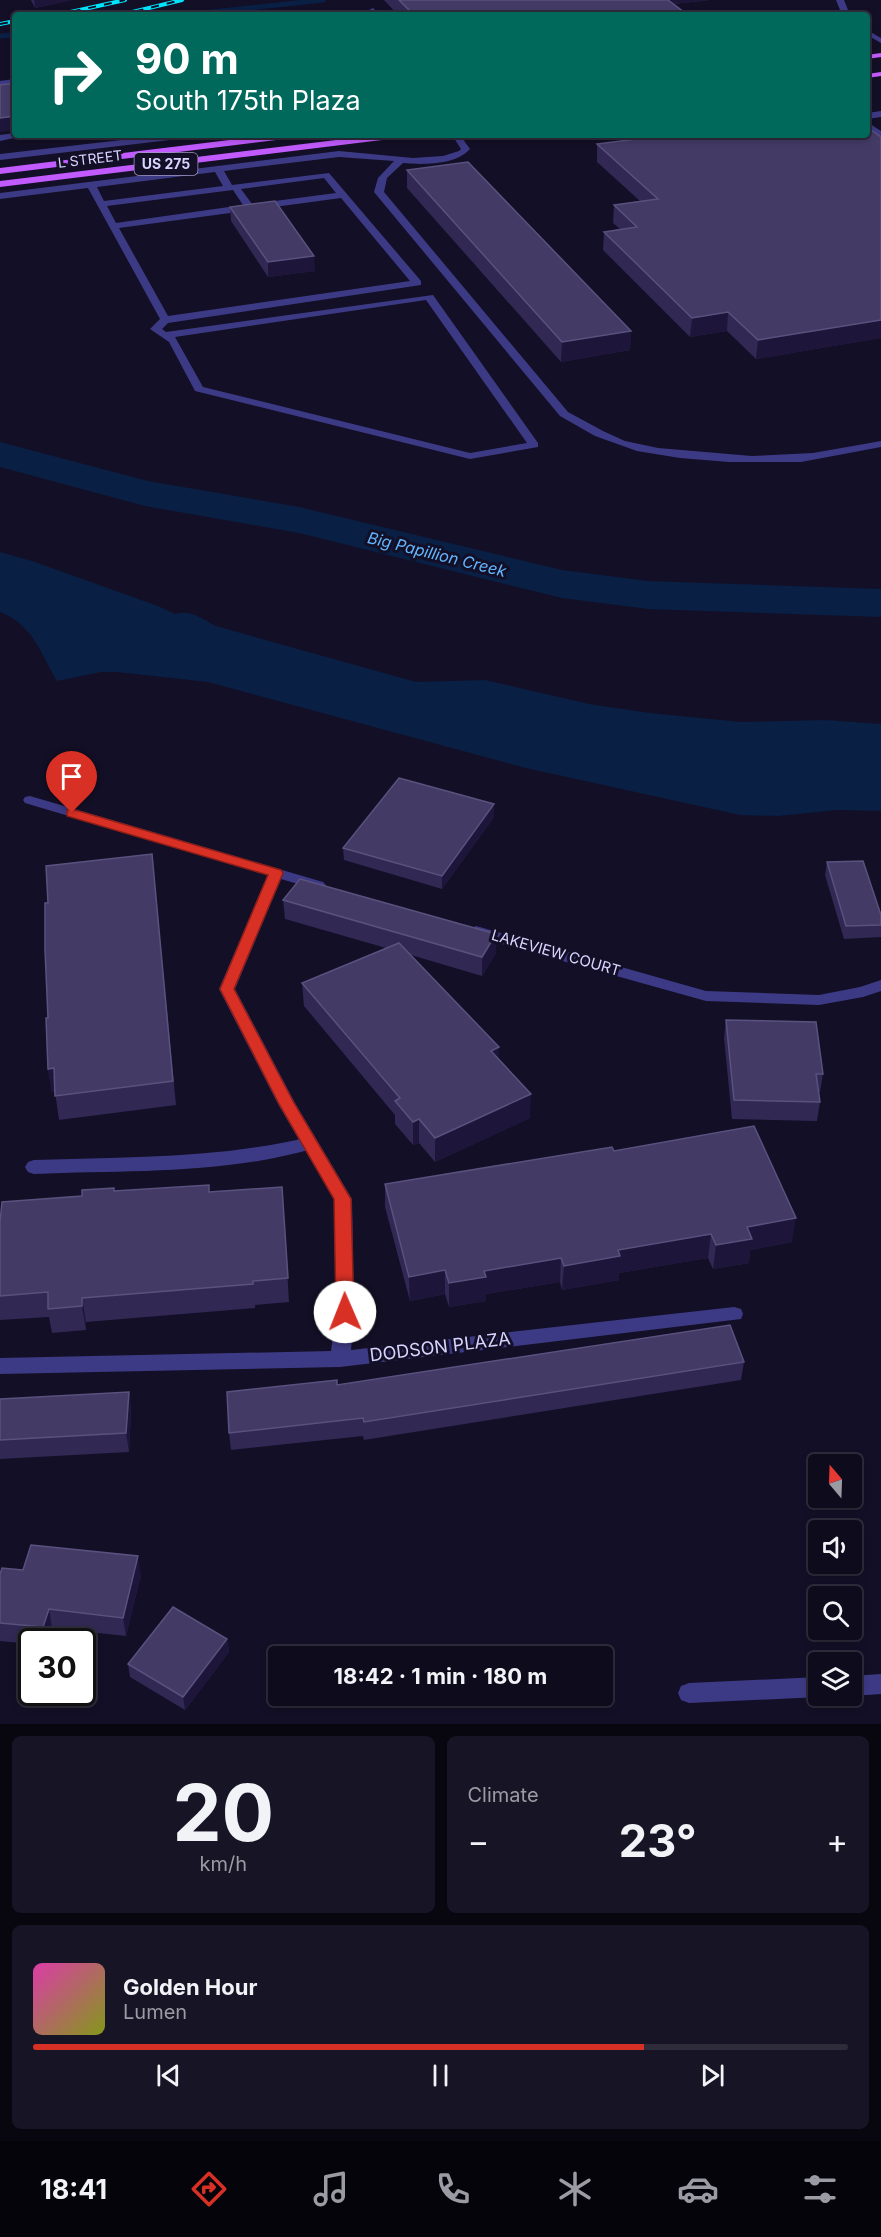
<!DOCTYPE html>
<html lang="en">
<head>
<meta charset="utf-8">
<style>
	:root { --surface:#0e0b1c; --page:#171425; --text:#f1f3f6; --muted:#9b9ba3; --line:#2e2b3b; --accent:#d93025 }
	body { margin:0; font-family:Inter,sans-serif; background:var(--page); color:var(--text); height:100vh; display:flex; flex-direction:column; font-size:22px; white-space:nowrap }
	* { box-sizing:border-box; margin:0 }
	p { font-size:20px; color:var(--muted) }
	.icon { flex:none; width:33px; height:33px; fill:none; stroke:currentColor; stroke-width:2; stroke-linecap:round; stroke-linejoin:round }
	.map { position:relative; height:1724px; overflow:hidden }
	.details { display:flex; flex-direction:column; gap:12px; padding:12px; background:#08060f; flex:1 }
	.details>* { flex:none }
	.hud { position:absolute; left:12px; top:12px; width:858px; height:126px; border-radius:6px; box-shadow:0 3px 9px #0003,0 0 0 2px var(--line); background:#00695c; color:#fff; overflow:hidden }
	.needle { width:39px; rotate:341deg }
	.tools { position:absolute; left:808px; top:1454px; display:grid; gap:12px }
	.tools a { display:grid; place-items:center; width:54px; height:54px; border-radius:6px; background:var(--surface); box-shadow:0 3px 9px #0003,0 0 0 2px var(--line); font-size:30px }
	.speed { position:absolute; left:18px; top:1628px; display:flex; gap:12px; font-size:30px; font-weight:700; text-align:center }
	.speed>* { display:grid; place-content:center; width:78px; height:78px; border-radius:50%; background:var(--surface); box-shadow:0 3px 9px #0003,0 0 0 2px var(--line); line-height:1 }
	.speed .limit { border:3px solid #111; border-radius:9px; background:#fff; color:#111 }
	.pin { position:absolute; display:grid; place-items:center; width:51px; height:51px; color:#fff; margin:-62px -26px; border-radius:50% 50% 50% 0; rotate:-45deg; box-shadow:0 0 6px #0007 }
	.pin .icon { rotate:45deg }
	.me { position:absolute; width:66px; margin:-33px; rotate:359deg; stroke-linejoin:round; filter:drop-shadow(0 0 4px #0008) }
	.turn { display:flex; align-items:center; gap:21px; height:126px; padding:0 24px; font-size:27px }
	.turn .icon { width:78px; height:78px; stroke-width:2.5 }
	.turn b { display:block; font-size:42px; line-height:51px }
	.big { font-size:45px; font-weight:700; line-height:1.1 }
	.details .card { flex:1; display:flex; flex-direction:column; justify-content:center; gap:9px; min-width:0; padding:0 21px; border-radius:9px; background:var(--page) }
	.details .dial { align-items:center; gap:0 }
	.dial b { font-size:78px; line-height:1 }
	.song { display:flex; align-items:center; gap:18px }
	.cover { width:72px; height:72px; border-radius:9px; background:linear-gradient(135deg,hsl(320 70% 55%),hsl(70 70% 35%)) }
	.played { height:6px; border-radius:3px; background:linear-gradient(90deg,var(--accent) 75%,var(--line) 75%) }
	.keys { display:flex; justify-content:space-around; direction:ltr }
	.heat { display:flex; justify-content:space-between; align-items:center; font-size:33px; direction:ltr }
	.details .tiles { flex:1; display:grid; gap:12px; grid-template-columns:1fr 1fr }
	.card:last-child { grid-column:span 2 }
	.trip { position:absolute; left:268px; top:1646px; width:345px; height:60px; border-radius:6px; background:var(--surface); box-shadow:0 3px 9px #0003,0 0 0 2px var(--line); font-weight:700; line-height:60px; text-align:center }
	.dock { display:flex; height:96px; justify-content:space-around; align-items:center; background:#06040b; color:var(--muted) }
	.dock .icon { width:42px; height:42px }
	.dock .on { color:var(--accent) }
	.dock b { font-size:27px; color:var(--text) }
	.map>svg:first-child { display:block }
	.water { fill:#0a1f44 }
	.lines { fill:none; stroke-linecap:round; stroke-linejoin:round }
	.stream { stroke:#0a1f44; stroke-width:5 }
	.river { fill:#0a1f44; fill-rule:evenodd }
	.service { fill:#3d3a85; fill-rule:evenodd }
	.minor { fill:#3d3a85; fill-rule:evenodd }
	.primary { fill:#c25bff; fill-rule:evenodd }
	.rail-casing { stroke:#00e5ff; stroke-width:4 }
	.rail { stroke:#130f26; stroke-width:2; stroke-dasharray:8; stroke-linecap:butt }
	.wall { fill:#312854 }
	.shaded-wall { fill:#1d163a }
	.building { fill:#433a66; stroke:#5a527e; stroke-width:1.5 }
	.route { fill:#d93025; stroke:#8d1f18; stroke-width:1.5 }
	.labels { text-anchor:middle; stroke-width:6; stroke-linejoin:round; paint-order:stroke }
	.far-street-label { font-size:14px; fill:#d9d4ff; stroke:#130f26 }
	.shield { fill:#130f26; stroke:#9e99be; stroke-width:1.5 }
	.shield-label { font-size:14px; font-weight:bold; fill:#d9d4ff }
	.street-label { font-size:15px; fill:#d9d4ff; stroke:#130f26 }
	.water-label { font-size:16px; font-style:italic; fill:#62b6ff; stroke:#130f26 }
	.near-street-label { font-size:18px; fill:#d9d4ff; stroke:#130f26 }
</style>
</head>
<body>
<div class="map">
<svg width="881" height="1724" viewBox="0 0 881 1724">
	<rect width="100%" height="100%" fill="#130f26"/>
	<path class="water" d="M0 552 32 561 158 606 175 614C191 609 202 619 216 626L416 682 485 680 589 704 650 713 741 722 826 720 881 724V811L837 810 778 816 740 815 526 768 208 682 117 672H101L57 681C40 652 33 625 0 612Z"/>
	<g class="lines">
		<g class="stream">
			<path d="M183 15 323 0"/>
			<path d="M0 36 15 35"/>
		</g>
		<path class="river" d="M0 442 148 481 299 507 562 570 648 581 881 589V617L648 609 562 598 299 533 145 506 0 467Z"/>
		<g class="service">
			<path d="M836 0H844L850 15H842Z"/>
			<path d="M373 8 381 15H373L369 10Z"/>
			<path d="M867 30 881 38V43L867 35Z"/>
			<path d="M15 79V83L0 85V81Z"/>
			<path d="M881 111V117L867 119V113Z"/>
			<path d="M867 122 881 131V138L867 129Z"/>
			<path d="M15 133 28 135 0 141V135Z"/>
			<path d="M165 135H191L187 138 0 160V154Z"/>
			<path d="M452 135H460L470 149C456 165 423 165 403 163L387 178 384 192 568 412 603 431 625 441 658 448 752 456 813 453 881 441V447L801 462H729L680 458 637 451 595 436 560 416 374 192 378 178 394 161 339 157 224 171 232 185 329 173 421 281V285L168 323 162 329 166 332 433 295 538 443V447L470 459 195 391 169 342 150 329 160 319 88 188 0 199V193L339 151 413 158 443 156 459 151 461 149ZM215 172 223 186 104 201 97 187ZM324 178 336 193 252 204 241 189ZM233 190 243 205 116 223 107 206ZM341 198 410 281 168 316 119 228ZM426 300 527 443 470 453 203 387 175 337Z"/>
			<path d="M309 1137 315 1138 318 1143 315 1148C224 1175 128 1170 34 1174L28 1172 25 1167 28 1162 34 1160C127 1157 218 1159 309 1137Z"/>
		</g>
		<g class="minor">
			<path d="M30 796 323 882 326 885 318 890 281 879 235 989 295 1103 352 1199 354 1312 351 1350 734 1307 741 1309 743 1314 741 1319 340 1367 0 1374V1358L331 1351 336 1312 334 1199 278 1104 219 989 268 875 25 803 23 800 25 797Z"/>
			<path d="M476 926 706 991 819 995 860 987 881 980V991L863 997 819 1005 706 1001 470 935 468 931Z"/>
			<path d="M881 1674V1694L852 1696 849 1695H852V1676Z"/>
			<path d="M819 1677V1695H825L819 1697 689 1703 681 1700 678 1693 681 1686 689 1683Z"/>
		</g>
		<g class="primary">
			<path d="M881 53V57L867 59V55Z"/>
			<path d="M881 72V76L867 78V74Z"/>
			<path d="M271 135H296L292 138 0 174V168Z"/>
			<path d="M377 135H402L398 138 0 187V181Z"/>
		</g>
		<defs>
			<g id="rail">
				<path d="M57 15 125 0"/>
				<path d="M120 15 182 0"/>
				<path d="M0 24 15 21"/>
			</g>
		</defs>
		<use href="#rail" class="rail-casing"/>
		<use href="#rail" class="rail"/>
	</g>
	<g class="wall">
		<path d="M31 0H72L35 8Z"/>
		<path d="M384 0H710L674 4 688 15H398Z"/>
		<path d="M881 137V338L756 359 727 331 690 337 603 250 604 232 620 229 613 223 614 205 640 201 597 162V144Z"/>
		<path d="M407 170 631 331 630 350 561 362 407 188Z"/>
		<path d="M230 207 315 271 268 277 231 221Z"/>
		<path d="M494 817 442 889 344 860 343 848Z"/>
		<path d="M152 854 176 1105 59 1120 55 1092H52L48 1069V903Z"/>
		<path d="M827 862 881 915V937L844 939 825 875Z"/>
		<path d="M283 900 496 953 482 976 411 955 498 1059 530 1118 435 1162 419 1143 413 1145 395 1124V1115L304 1006 302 983 386 948 285 919Z"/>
		<path d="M726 1020 823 1074 820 1092H818L820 1102 817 1121 732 1119 724 1038Z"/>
		<path d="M614 1151 792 1242 750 1250 749 1263 713 1269 708 1258 619 1273V1280L562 1290 560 1282 486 1294V1301L449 1307 445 1294 410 1301 385 1207V1184Z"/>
		<path d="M209 1185V1192L282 1187 289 1302 255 1305V1308L86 1322V1330L52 1333 49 1317 0 1320V1222L82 1196 115 1191Z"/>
		<path d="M744 1362 741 1380 364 1440 363 1436 231 1450 229 1433 337 1385Z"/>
		<path d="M129 1392 131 1411 129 1452 0 1459V1399Z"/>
		<path d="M23 1570 141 1575 126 1636 52 1628 48 1641H32V1644L0 1641V1574Z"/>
		<path d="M227 1639 229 1652 185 1710 130 1677 128 1664Z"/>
	</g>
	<g class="shaded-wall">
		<path d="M34 0H72L35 8Z"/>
		<path d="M656 0H710L655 6Z"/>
		<path d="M15 116V130L0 132V118Z"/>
		<path d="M314 256 315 271 268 277V262Z"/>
		<path d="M728 312 727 331 690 337 692 318Z"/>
		<path d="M881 320V338L756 359 758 340Z"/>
		<path d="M631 331 630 350 561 362 562 342Z"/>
		<path d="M494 804V817L442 889V876Z"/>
		<path d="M496 934V953L482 976V957Z"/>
		<path d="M499 1047 498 1071 491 1051Z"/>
		<path d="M54 1068 57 1091 52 1092 48 1069Z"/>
		<path d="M531 1094 530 1118 435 1162V1138Z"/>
		<path d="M419 1119V1143L413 1145V1122Z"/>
		<path d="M796 1218 792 1242 750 1250 749 1263 713 1269 716 1245 747 1227Z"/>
		<path d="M711 1234 708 1258 619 1273V1280L562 1290 564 1266 618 1250Z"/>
		<path d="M561 1258 560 1282 486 1294V1301L449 1307V1283L484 1271Z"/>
		<path d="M445 1270V1294L410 1301 409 1277Z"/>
		<path d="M82 1298 86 1322V1330L82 1306Z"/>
		<path d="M129 1392 131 1411 129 1452 126 1433Z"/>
		<path d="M138 1556 141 1575 126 1636 123 1618Z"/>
		<path d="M49 1609 52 1628 48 1641H46L43 1627Z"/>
		<path d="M227 1639 229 1652 185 1710 183 1697Z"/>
	</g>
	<g class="building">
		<path d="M399 0H668L688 15H414Z"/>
		<path d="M15 83V116L0 118V85Z"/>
		<path d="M867 127 881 137V320L758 340 728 312 692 318 604 232 637 227 614 205 658 199 597 144 668 135H867Z"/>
		<path d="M468 162 631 331 562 342 407 170Z"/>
		<path d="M275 201 314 256 268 262 230 207Z"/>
		<path d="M399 778 494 804 442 876 343 848Z"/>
		<path d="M152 854 173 1081 55 1096 54 1068 48 1069 46 1018H48L45 950V903H48L46 866Z"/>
		<path d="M863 861 881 915V925L846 926 827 862Z"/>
		<path d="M300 879 496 934 482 957 283 900Z"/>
		<path d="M399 943 499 1047 491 1051 531 1094 435 1138 419 1119 413 1122 395 1101 400 1098 302 983Z"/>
		<path d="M726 1020 816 1022 823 1074H816L820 1102 734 1100Z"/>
		<path d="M754 1126 796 1218 747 1227 752 1239 716 1245 711 1234 618 1250 620 1256 564 1266 561 1258 484 1271 486 1277 449 1283 445 1270 409 1277 385 1184 612 1147 614 1151Z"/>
		<path d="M209 1185V1192L282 1187 288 1278 253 1281V1284L82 1298V1306L48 1309V1292L0 1296V1222L2 1202 82 1196V1190L114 1188V1191Z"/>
		<path d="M730 1325 744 1362 364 1422 363 1418 229 1433 227 1392 337 1380V1385Z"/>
		<path d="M129 1392 126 1433 0 1440V1399Z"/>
		<path d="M31 1545 138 1556 123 1618 49 1609 43 1627 0 1623V1574L2 1568 23 1570Z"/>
		<path d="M173 1607 227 1639 183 1697 128 1664Z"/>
	</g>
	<path class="route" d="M72 809 281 870 283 873 234 989 294 1103 351 1199 354 1312 351 1317H339L336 1312 334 1199 279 1104 220 989 268 875 67 816V810Z"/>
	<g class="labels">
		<g class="far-street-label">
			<text transform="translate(90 159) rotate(-7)" y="5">L STREET</text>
		</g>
		<rect class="shield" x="134.5" y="153" width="63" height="22" rx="4.5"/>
		<g class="shield-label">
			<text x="166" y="169">US 275</text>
		</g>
		<g class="street-label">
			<text transform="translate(556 953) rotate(16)" y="5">LAKEVIEW COURT</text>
		</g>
		<g class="water-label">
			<text transform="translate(437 554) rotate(14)" y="6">Big Papillion Creek</text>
		</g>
		<g class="near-street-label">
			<text transform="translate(440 1347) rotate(-7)" y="6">DODSON PLAZA</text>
		</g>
	</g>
</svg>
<div class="tools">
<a><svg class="needle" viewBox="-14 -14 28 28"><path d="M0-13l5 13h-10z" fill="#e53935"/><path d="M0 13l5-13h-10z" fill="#9b9ba3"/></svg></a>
<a><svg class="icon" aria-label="sound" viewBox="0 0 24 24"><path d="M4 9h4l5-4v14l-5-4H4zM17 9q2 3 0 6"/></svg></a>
<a><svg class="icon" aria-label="search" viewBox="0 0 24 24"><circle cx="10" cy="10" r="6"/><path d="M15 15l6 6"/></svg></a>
<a><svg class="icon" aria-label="layers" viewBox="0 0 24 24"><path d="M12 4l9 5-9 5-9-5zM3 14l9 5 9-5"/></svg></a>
</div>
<div class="speed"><div class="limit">30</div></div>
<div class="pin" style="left:72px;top:813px;background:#d93025"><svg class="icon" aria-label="arrive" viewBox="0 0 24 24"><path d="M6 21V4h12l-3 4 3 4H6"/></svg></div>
<svg class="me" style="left:345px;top:1312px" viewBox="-20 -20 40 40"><circle r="19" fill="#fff"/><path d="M0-13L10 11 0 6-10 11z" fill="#d93025"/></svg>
<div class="trip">18:42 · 1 min · 180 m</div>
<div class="hud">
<div class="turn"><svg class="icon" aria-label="right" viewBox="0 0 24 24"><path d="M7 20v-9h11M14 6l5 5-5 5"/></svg><div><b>90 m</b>South 175th Plaza</div></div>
</div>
</div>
<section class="details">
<div class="tiles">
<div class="card dial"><b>20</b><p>km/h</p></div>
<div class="card"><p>Climate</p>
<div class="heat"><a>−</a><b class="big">23°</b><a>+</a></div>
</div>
<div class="card">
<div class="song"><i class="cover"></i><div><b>Golden Hour</b><p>Lumen</p></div></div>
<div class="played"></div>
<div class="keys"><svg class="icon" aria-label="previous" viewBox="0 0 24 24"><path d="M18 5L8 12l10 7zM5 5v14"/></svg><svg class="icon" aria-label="pause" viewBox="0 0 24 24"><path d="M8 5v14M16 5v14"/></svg><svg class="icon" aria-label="next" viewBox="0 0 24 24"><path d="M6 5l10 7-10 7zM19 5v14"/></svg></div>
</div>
</div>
</section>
<nav class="dock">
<b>18:41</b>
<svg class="icon on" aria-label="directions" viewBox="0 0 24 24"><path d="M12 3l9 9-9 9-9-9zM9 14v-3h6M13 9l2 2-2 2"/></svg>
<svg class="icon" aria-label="music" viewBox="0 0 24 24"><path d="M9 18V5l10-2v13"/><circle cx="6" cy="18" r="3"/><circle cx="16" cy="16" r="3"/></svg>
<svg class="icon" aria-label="phone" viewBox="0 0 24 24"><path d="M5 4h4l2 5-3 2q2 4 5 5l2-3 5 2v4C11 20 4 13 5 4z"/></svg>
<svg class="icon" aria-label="climate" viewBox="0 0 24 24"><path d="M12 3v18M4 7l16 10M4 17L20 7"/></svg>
<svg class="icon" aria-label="car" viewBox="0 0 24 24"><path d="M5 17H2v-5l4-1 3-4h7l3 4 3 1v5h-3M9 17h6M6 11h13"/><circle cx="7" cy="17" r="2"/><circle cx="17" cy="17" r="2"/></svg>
<svg class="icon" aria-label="filters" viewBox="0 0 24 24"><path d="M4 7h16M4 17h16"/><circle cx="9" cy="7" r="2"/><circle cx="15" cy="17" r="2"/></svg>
</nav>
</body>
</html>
